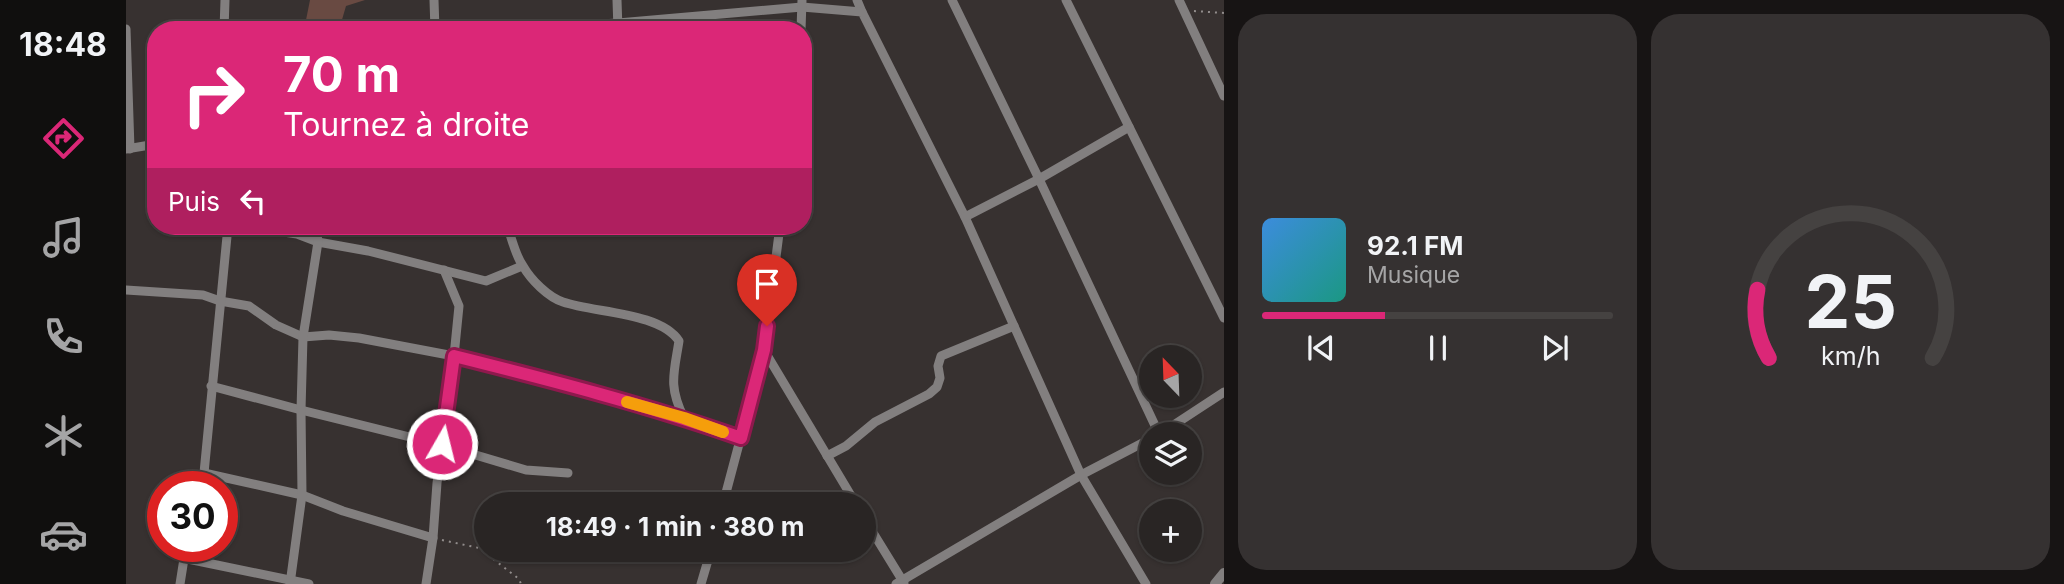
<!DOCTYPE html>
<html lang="fr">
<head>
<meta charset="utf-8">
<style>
	:root { --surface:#292524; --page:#353131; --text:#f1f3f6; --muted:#a5a5a6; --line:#454241; --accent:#db2777 }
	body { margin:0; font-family:Inter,sans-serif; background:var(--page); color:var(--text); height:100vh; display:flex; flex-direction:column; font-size:26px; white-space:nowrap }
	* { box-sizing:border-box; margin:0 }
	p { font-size:23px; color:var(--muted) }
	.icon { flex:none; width:38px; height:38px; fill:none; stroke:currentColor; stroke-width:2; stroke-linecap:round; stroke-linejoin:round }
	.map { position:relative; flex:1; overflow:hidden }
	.side { display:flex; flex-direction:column; gap:14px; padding:14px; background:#171414; width:840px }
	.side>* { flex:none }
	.banner { position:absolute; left:21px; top:21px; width:665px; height:214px; border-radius:28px; box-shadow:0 2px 5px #0004,0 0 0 2px var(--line); background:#db2777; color:#fff; overflow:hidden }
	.needle { width:46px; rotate:337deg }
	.controls { position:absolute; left:1013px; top:345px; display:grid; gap:14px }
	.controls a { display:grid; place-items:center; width:63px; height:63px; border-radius:50%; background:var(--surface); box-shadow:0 2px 5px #0004,0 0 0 2px var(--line); font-size:35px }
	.speed { position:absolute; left:21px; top:471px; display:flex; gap:14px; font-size:35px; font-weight:700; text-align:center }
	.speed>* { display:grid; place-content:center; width:91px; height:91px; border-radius:50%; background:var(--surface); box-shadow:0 2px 5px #0004,0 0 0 2px var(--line); line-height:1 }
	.speed .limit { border:10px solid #d22; background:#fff; color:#111 }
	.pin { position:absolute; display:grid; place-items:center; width:60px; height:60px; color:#fff; margin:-72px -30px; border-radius:50% 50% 50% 0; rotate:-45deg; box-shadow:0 0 7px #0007 }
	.pin .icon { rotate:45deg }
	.me { position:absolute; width:77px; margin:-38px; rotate:8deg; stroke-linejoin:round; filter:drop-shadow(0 0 5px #0008) }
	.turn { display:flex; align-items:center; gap:24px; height:147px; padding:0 21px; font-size:32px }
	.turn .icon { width:91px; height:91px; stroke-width:2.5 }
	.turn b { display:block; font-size:49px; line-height:60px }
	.then { display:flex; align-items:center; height:66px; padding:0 21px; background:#0003; gap:14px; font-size:26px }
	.side .widget { flex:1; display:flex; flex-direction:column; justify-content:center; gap:10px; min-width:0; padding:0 24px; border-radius:28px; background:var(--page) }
	.side .dial { align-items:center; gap:0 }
	.dial svg { height:182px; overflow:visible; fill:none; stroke:var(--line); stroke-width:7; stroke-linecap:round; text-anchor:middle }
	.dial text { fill:var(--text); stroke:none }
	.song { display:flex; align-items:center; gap:21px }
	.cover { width:84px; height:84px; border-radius:10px; background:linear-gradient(135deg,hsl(210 70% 55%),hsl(170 70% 35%)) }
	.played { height:7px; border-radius:4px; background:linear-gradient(90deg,var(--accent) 35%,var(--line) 35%) }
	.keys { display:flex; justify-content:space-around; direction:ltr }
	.side .tiles { flex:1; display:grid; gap:14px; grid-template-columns:repeat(2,1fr) }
	.trip { position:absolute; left:348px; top:492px; width:402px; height:70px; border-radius:35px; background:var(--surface); box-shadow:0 2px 5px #0004,0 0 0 2px var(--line); font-weight:700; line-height:70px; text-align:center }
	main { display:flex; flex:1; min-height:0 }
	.menu { display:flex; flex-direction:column; width:126px; justify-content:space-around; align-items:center; background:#100f0e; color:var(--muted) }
	.menu .icon { width:49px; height:49px }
	.menu .active { color:var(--accent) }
	.menu b { font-size:32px; color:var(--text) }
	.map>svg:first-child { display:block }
	.green { fill:#694a42 }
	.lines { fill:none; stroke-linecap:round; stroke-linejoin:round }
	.path { stroke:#928d8c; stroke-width:2; stroke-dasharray:2 5; stroke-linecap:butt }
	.minor { stroke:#827f7f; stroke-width:9 }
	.tertiary { stroke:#827f7f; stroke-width:10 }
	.route-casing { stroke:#8e194d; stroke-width:18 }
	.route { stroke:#db2777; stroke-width:12 }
	.slow { stroke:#f59e0b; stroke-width:12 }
</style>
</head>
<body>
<main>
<nav class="menu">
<b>18:48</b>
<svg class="icon active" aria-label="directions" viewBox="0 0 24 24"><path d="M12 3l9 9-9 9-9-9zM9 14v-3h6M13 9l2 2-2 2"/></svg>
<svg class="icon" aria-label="music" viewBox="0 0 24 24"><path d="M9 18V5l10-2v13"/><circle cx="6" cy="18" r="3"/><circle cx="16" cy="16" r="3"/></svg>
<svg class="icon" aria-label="phone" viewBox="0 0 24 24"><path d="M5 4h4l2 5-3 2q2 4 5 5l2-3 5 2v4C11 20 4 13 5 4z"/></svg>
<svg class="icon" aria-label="climate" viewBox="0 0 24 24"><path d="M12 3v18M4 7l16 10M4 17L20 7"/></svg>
<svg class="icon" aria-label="car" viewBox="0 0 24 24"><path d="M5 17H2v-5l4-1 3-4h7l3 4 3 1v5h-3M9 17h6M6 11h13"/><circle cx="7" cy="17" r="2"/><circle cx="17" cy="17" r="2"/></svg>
</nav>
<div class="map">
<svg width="1098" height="584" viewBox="0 0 1098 584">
	<rect width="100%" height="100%" fill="#373130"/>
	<path class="green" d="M184 0H239L220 6 213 30H178Z"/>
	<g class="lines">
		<g class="path">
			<path d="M1068 11 1098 13"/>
			<path d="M316 540 353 548 393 579 395 584"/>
		</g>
		<g class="minor">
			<path d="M308 0 309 30"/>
			<path d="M491 0 492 30"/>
			<path d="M731 0 736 12"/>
			<path d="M826 0 913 179 1033 434"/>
			<path d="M940 0 1098 318"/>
			<path d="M1053 0 1098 96"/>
			<path d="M0 29 4 149"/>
			<path d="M98 30 99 0"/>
			<path d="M367 30 492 23 676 7 736 12 839 217 955 475 1020 584"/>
			<path d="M675 30 676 0"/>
			<path d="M0 149 30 144"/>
			<path d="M839 217 913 179 1003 127"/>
			<path d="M381 226C386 238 389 255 397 266 405 280 422 297 437 302 469 313 534 312 553 341 548 373 542 386 558 418L615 438"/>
			<path d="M654 226 638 350 730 504"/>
			<path d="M102 227 151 231 171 234 192 242 242 251 360 281 396 266"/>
			<path d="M318 270 333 306 328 356 418 378 558 418"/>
			<path d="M0 290 77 295 94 301 123 306 150 325 177 337 203 335 233 338 328 356 311 483 307 538 300 584"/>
			<path d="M85 386 175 410 316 445 400 470 442 473"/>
			<path d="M1034 434 1098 392"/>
			<path d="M701 456 720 446 749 422 803 394 811 387 814 378 812 366 815 356 888 326"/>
			<path d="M78 473 176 495 217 511 307 538"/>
			<path d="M74 486 78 473 102 226"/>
			<path d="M597 504 638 350"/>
			<path d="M738 518 778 583"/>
			<path d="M57 558 183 584"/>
			<path d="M54 584 60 546"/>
			<path d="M164 584 176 495 175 410 177 337 192 242 190 226"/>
			<path d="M575 584 585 550"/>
			<path d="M770 584 955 475 1026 438"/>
		</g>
		<path class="tertiary" d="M1089 584 1098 573"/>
	</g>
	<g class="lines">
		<defs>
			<path id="route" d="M316 444 328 356C424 380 521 405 615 438L638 350 641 326"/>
		</defs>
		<use href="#route" class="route-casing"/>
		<use href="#route" class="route"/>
		<path class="slow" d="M501 402 558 418 597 432"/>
	</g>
</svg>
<div class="controls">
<a><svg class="needle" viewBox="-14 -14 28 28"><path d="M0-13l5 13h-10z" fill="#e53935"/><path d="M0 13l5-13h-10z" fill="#a5a5a6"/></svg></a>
<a><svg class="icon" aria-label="layers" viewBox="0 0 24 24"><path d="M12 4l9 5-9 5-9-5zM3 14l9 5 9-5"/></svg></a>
<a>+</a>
</div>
<div class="speed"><div class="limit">30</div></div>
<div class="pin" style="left:641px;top:326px;background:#d93025"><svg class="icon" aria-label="arrive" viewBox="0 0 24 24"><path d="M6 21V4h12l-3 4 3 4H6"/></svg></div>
<svg class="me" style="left:316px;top:444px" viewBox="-20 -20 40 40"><circle r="17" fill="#db2777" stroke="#fff" stroke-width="3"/><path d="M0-11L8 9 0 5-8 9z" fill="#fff"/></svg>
<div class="trip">18:49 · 1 min · 380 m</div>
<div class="banner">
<div class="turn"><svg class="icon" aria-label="right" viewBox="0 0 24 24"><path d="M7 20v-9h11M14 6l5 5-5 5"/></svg><div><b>70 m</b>Tournez à droite</div></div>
<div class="then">Puis<svg class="icon" aria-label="left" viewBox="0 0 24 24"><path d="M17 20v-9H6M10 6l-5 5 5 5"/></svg></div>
</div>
</div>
<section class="side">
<div class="tiles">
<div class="widget">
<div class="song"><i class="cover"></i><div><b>92.1 FM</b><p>Musique</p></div></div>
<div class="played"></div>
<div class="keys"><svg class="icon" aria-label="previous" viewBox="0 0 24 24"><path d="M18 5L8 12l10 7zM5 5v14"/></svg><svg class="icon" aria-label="pause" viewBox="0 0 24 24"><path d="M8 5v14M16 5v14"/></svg><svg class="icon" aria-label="next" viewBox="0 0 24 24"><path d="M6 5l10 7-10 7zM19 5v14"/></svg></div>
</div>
<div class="widget dial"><svg viewBox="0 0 100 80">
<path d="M14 69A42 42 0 1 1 86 69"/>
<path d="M14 69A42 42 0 0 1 9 39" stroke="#db2777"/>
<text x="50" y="56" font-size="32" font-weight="700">25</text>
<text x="50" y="72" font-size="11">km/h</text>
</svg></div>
</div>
</section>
</main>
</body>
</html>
